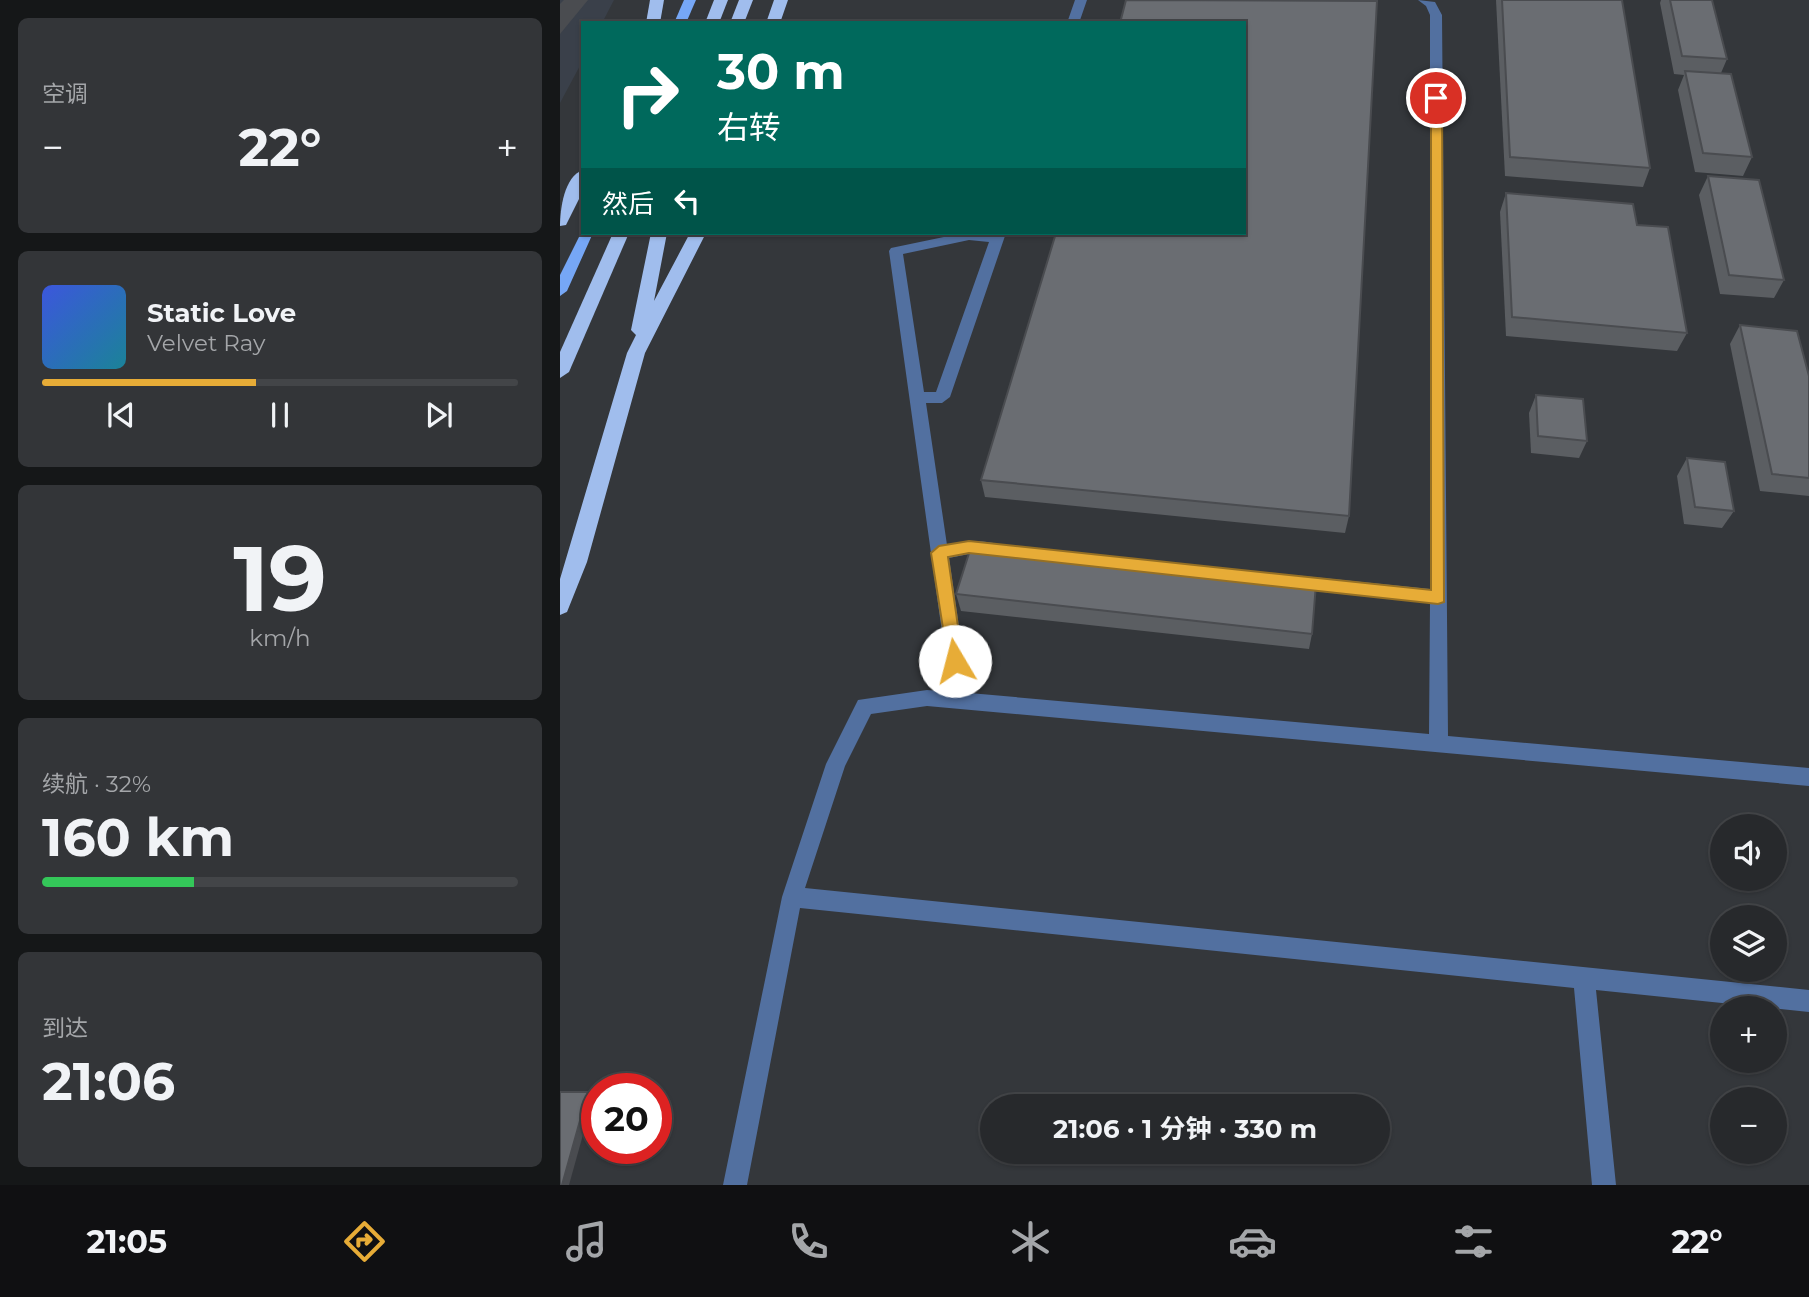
<!DOCTYPE html>
<html lang="zh">
<head>
<meta charset="utf-8">
<style>
	:root { --surface:#27292c; --page:#333538; --text:#f1f3f6; --muted:#a4a6a9; --line:#434548; --accent:#e7ac37 }
	body { margin:0; font-family:Montserrat,"Noto Sans SC",sans-serif; background:var(--page); color:var(--text); height:100vh; display:flex; flex-direction:column; font-size:26px; white-space:nowrap }
	* { box-sizing:border-box; margin:0 }
	p { font-size:23px; color:var(--muted) }
	.icon { flex:none; width:38px; height:38px; fill:none; stroke:currentColor; stroke-width:2; stroke-linecap:round; stroke-linejoin:round }
	.map { position:relative; flex:1; overflow:hidden }
	.details { display:flex; flex-direction:column; gap:18px; padding:18px; background:#151718; width:560px }
	.details>* { flex:none }
	.banner { position:absolute; left:21px; top:21px; width:665px; height:214px; border-radius:0px; box-shadow:0 2px 5px #0004,0 0 0 2px var(--line); background:#00695c; color:#fff; overflow:hidden }
	.tools { position:absolute; left:1150px; top:814px; display:grid; gap:14px }
	.tools a { display:grid; place-items:center; width:77px; height:77px; border-radius:50%; background:var(--surface); box-shadow:0 2px 5px #0004,0 0 0 2px var(--line); font-size:35px }
	.speed { position:absolute; left:21px; top:1073px; display:flex; gap:14px; font-size:35px; font-weight:700; text-align:center }
	.speed>* { display:grid; place-content:center; width:91px; height:91px; border-radius:50%; background:var(--surface); box-shadow:0 2px 5px #0004,0 0 0 2px var(--line); line-height:1 }
	.speed .limit { border:10px solid #d22; background:#fff; color:#111 }
	.pin { position:absolute; display:grid; place-items:center; width:60px; height:60px; color:#fff; margin:-30px; border:4px solid #fff; border-radius:50%; box-shadow:0 2px 7px #0007 }
	.me { position:absolute; width:77px; margin:-38px; rotate:352deg; stroke-linejoin:round; filter:drop-shadow(0 0 5px #0008) }
	.turn { display:flex; align-items:center; gap:24px; height:147px; padding:0 21px; font-size:32px }
	.turn .icon { width:91px; height:91px; stroke-width:2.5 }
	.turn b { display:block; font-size:49px; line-height:60px }
	.then { display:flex; align-items:center; height:66px; padding:0 21px; background:#0003; gap:14px; font-size:26px }
	.big { font-size:52px; font-weight:700; line-height:1.1 }
	.details .tile { flex:1; display:flex; flex-direction:column; justify-content:center; gap:10px; min-width:0; padding:0 24px; border-radius:10px; background:var(--page) }
	.details .dial { align-items:center; gap:0 }
	.dial b { font-size:91px; line-height:1 }
	.song { display:flex; align-items:center; gap:21px }
	.cover { width:84px; height:84px; border-radius:10px; background:linear-gradient(135deg,hsl(230 70% 55%),hsl(190 70% 35%)) }
	.played { height:7px; border-radius:4px; background:linear-gradient(90deg,var(--accent) 45%,var(--line) 45%) }
	.keys { display:flex; justify-content:space-around; direction:ltr }
	.heat { display:flex; justify-content:space-between; align-items:center; font-size:38px; direction:ltr }
	.charge { height:10px; border-radius:5px; background:linear-gradient(90deg,#34c759 32%,var(--line) 0) }
	.trip { position:absolute; left:420px; top:1094px; width:410px; height:70px; border-radius:35px; background:var(--surface); box-shadow:0 2px 5px #0004,0 0 0 2px var(--line); font-weight:700; line-height:70px; text-align:center }
	.dock { display:flex; height:112px; justify-content:space-around; align-items:center; background:#101012; color:var(--muted) }
	.dock .icon { width:49px; height:49px }
	.dock .current { color:var(--accent) }
	.dock b { font-size:32px; color:var(--text) }
	main { display:flex; flex:1; min-height:0 }
	.map>svg:first-child { display:block }
	.built { fill:#3a404a }
	.lines { fill:none; stroke-linecap:round; stroke-linejoin:round }
	.minor { fill:#5270a0; fill-rule:evenodd }
	.major { fill:#76a7f6; fill-rule:evenodd }
	.highway { fill:#a0bded; fill-rule:evenodd }
	.wall { fill:#5b5e62 }
	.shaded-wall { fill:#4a4c50 }
	.building { fill:#6a6d72; stroke:#4a4c50; stroke-width:2 }
	.route { fill:#e7ac37; stroke:#967024; stroke-width:2 }
</style>
</head>
<body>
<main>
<section class="details">
<div class="tile"><p>空调</p>
<div class="heat"><a>−</a><b class="big">22°</b><a>+</a></div>
</div>
<div class="tile">
<div class="song"><i class="cover"></i><div><b>Static Love</b><p>Velvet Ray</p></div></div>
<div class="played"></div>
<div class="keys"><svg class="icon" aria-label="previous" viewBox="0 0 24 24"><path d="M18 5L8 12l10 7zM5 5v14"/></svg><svg class="icon" aria-label="pause" viewBox="0 0 24 24"><path d="M8 5v14M16 5v14"/></svg><svg class="icon" aria-label="next" viewBox="0 0 24 24"><path d="M6 5l10 7-10 7zM19 5v14"/></svg></div>
</div>
<div class="tile dial"><b>19</b><p>km/h</p></div>
<div class="tile"><p>续航 · 32%</p><b class="big">160 km</b><div class="charge"></div></div>
<div class="tile"><p>到达</p><b class="big">21:06</b></div>
</section>
<div class="map">
<svg width="1249" height="1185" viewBox="0 0 1249 1185">
	<rect width="100%" height="100%" fill="#34373b"/>
	<path class="built" d="M0 0H54L42 23H23V60L0 103Z"/>
	<g class="lines">
		<g class="minor">
			<path d="M515 0H527L519 23H507Z"/>
			<path d="M858 0 875 2 882 15 888 736 1249 768V786L367 706 311 714 285 766 245 888 1249 990V1012L1036 990 1056 1185H1032L1014 988 240 908 187 1185H163L222 897 266 764 298 700 367 690 380 691 386 661 329 251 331 248 403 233H446L390 397 382 403H366L387 545C405 541 423 539 441 545L444 550 441 555 435 557 409 554 389 558 404 661 398 692 869 734 870 603 734 589 728 587 725 582 728 577 734 575 870 589V15L866 6ZM409 240 429 242 376 392H364L343 254Z"/>
		</g>
		<g class="major">
			<path d="M124 0H136L126 23H114Z"/>
			<path d="M23 229V233H33L7 291 0 296V275Z"/>
		</g>
		<g class="highway">
			<path d="M90 0H104L100 23H86Z"/>
			<path d="M154 0H168L159 23H145Z"/>
			<path d="M179 0H193L184 23H170Z"/>
			<path d="M214 0H228L220 23H206Z"/>
			<path d="M23 170V191L6 225 0 226C0 210 4 176 23 170Z"/>
			<path d="M53 233H69L9 372 0 378V352Z"/>
			<path d="M91 233H107L94 301 130 233H146L85 353 27 562 7 612 0 615V579L67 353 76 335 71 330Z"/>
		</g>
	</g>
	<g class="wall">
		<path d="M936 0H1062L1090 168 1083 187 945 176Z"/>
		<path d="M1101 0H1152L1167 59 1161 73 1192 157 1183 176 1135 172 1118 90 1124 75 1114 74 1100 3Z"/>
		<path d="M1148 176 1224 280 1214 298 1160 294 1139 195Z"/>
		<path d="M946 193 1077 225 1127 333 1117 351 946 336 940 212Z"/>
		<path d="M1180 325 1249 376V496L1200 491 1170 344Z"/>
		<path d="M976 395 1027 441 1019 458 971 453 969 413Z"/>
		<path d="M1127 458 1174 511 1162 528 1124 524 1117 476Z"/>
		<path d="M421 480 789 516 785 533 425 497Z"/>
		<path d="M396 594 752 634 749 649 401 611Z"/>
	</g>
	<g class="shaded-wall">
		<path d="M4 0H28L0 34V4Z"/>
		<path d="M28 1092 34 1095 9 1185H2Z"/>
	</g>
	<g class="building">
		<path d="M566 0 817 1 789 516 421 480 496 233H684V23H560Z"/>
		<path d="M942 0H1062L1090 168 950 157Z"/>
		<path d="M1110 0H1152L1167 59 1122 56Z"/>
		<path d="M1125 71 1171 74 1192 157 1143 153Z"/>
		<path d="M1148 176 1199 180 1224 280 1169 275Z"/>
		<path d="M946 193 1073 204 1077 225 1108 227 1127 333 952 317Z"/>
		<path d="M1180 325 1237 331 1249 376V478L1212 474Z"/>
		<path d="M976 395 1023 399 1027 441 978 436Z"/>
		<path d="M1127 458 1165 462 1174 511 1135 507Z"/>
		<path d="M411 547 756 584 752 634 396 594Z"/>
		<path d="M0 1092H28L2 1185H0Z"/>
	</g>
	<path class="route" d="M876 95 882 98 884 602 878 604 409 553 388 557 403 661 395 668 389 666 371 553 379 546 409 541 871 590V98Z"/>
</svg>
<div class="tools">
<a><svg class="icon" aria-label="sound" viewBox="0 0 24 24"><path d="M4 9h4l5-4v14l-5-4H4zM17 9q2 3 0 6"/></svg></a>
<a><svg class="icon" aria-label="layers" viewBox="0 0 24 24"><path d="M12 4l9 5-9 5-9-5zM3 14l9 5 9-5"/></svg></a>
<a>+</a>
<a>−</a>
</div>
<div class="speed"><div class="limit">20</div></div>
<div class="pin" style="left:876px;top:98px;background:#d93025"><svg class="icon" aria-label="arrive" viewBox="0 0 24 24"><path d="M6 21V4h12l-3 4 3 4H6"/></svg></div>
<svg class="me" style="left:395px;top:661px" viewBox="-20 -20 40 40"><circle r="19" fill="#fff"/><path d="M0-13L10 11 0 6-10 11z" fill="#e7ac37"/></svg>
<div class="trip">21:06 · 1 分钟 · 330 m</div>
<div class="banner">
<div class="turn"><svg class="icon" aria-label="right" viewBox="0 0 24 24"><path d="M7 20v-9h11M14 6l5 5-5 5"/></svg><div><b>30 m</b>右转</div></div>
<div class="then">然后<svg class="icon" aria-label="left" viewBox="0 0 24 24"><path d="M17 20v-9H6M10 6l-5 5 5 5"/></svg></div>
</div>
</div>
</main>
<nav class="dock">
<b>21:05</b>
<svg class="icon current" aria-label="directions" viewBox="0 0 24 24"><path d="M12 3l9 9-9 9-9-9zM9 14v-3h6M13 9l2 2-2 2"/></svg>
<svg class="icon" aria-label="music" viewBox="0 0 24 24"><path d="M9 18V5l10-2v13"/><circle cx="6" cy="18" r="3"/><circle cx="16" cy="16" r="3"/></svg>
<svg class="icon" aria-label="phone" viewBox="0 0 24 24"><path d="M5 4h4l2 5-3 2q2 4 5 5l2-3 5 2v4C11 20 4 13 5 4z"/></svg>
<svg class="icon" aria-label="climate" viewBox="0 0 24 24"><path d="M12 3v18M4 7l16 10M4 17L20 7"/></svg>
<svg class="icon" aria-label="car" viewBox="0 0 24 24"><path d="M5 17H2v-5l4-1 3-4h7l3 4 3 1v5h-3M9 17h6M6 11h13"/><circle cx="7" cy="17" r="2"/><circle cx="17" cy="17" r="2"/></svg>
<svg class="icon" aria-label="filters" viewBox="0 0 24 24"><path d="M4 7h16M4 17h16"/><circle cx="9" cy="7" r="2"/><circle cx="15" cy="17" r="2"/></svg>
<b>22°</b>
</nav>
</body>
</html>
